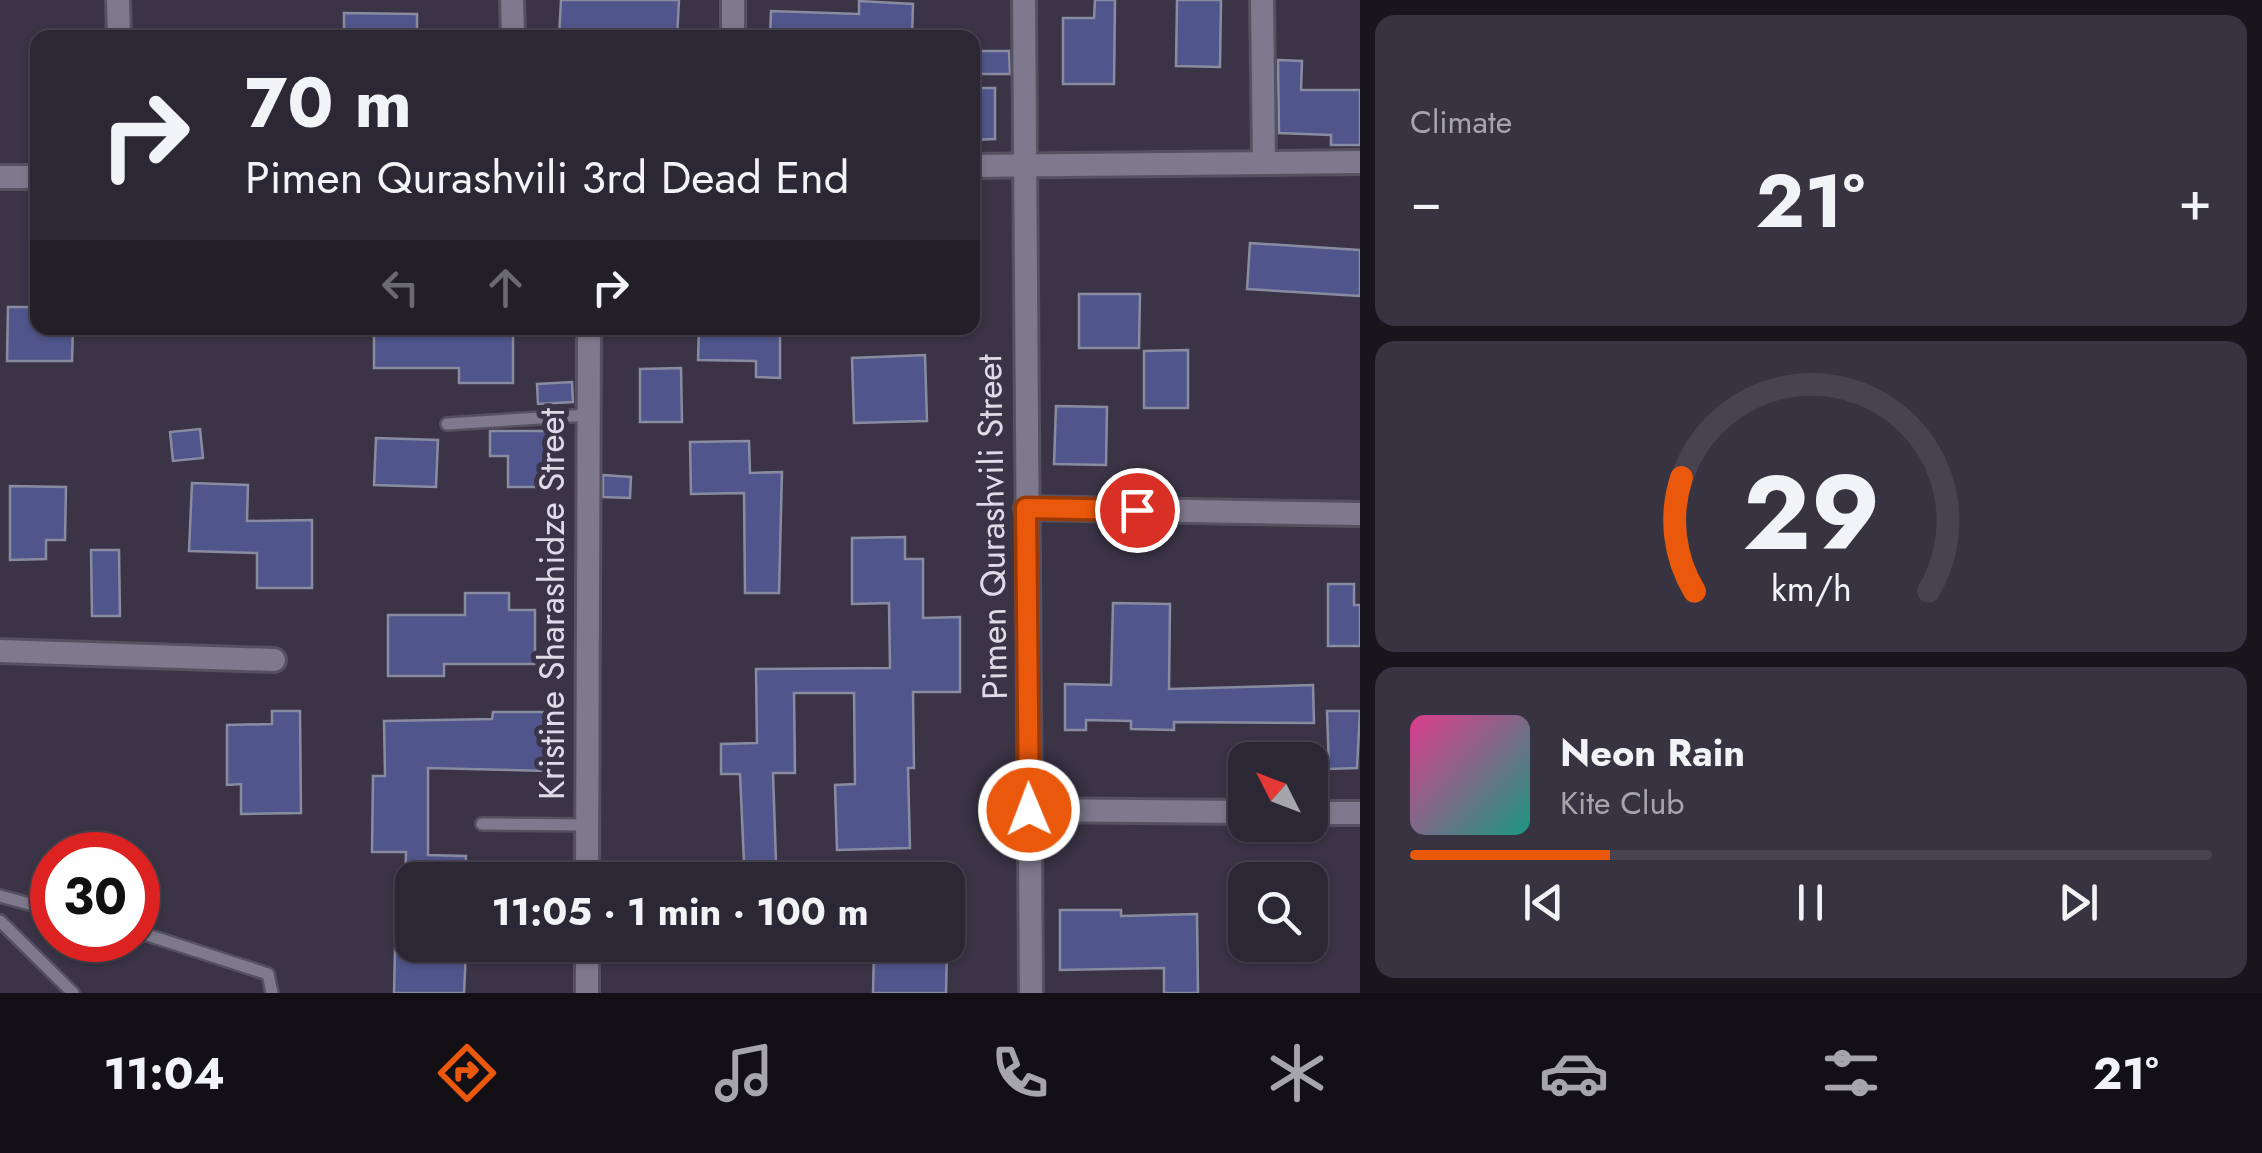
<!DOCTYPE html>
<html lang="en">
<head>
<meta charset="utf-8">
<style>
	:root { --surface:#2c2734; --page:#383340; --text:#f1f3f6; --muted:#a6a5ac; --line:#48444f; --accent:#ea580c }
	body { margin:0; font-family:Jost,sans-serif; background:var(--page); color:var(--text); height:100vh; display:flex; flex-direction:column; font-size:38px; white-space:nowrap }
	* { box-sizing:border-box; margin:0 }
	p { font-size:32px; color:var(--muted) }
	.icon { flex:none; width:55px; height:55px; fill:none; stroke:currentColor; stroke-width:2; stroke-linecap:round; stroke-linejoin:round }
	.map { position:relative; flex:1; overflow:hidden }
	.drawer { display:flex; flex-direction:column; gap:15px; padding:15px; background:#18151d; width:902px }
	.drawer>* { flex:none }
	.top-card { position:absolute; left:30px; top:30px; width:950px; height:305px; border-radius:20px; box-shadow:0 2px 8px #0004,0 0 0 2px var(--line); background:#2c2734; color:var(--text); overflow:hidden }
	.needle { width:65px; rotate:312deg }
	.fabs { position:absolute; left:1228px; top:742px; display:grid; gap:20px }
	.fabs a { display:grid; place-items:center; width:100px; height:100px; border-radius:20px; background:var(--surface); box-shadow:0 2px 8px #0004,0 0 0 2px var(--line); font-size:50px }
	.speed { position:absolute; left:30px; top:832px; display:flex; gap:20px; font-size:50px; font-weight:700; text-align:center }
	.speed>* { display:grid; place-content:center; width:130px; height:130px; border-radius:50%; background:var(--surface); box-shadow:0 2px 8px #0004,0 0 0 2px var(--line); line-height:1 }
	.speed .limit { border:15px solid #d22; background:#fff; color:#111 }
	.pin { position:absolute; display:grid; place-items:center; width:85px; height:85px; color:#fff; margin:-42px; border:5px solid #fff; border-radius:50%; box-shadow:0 2px 10px #0007 }
	.me { position:absolute; width:110px; margin:-55px; rotate:359deg; stroke-linejoin:round; filter:drop-shadow(0 0 8px #0008) }
	.turn { display:flex; align-items:center; gap:35px; height:210px; padding:0 50px; font-size:45px }
	.turn .icon { width:130px; height:130px; stroke-width:2.5 }
	.turn b { display:block; font-size:70px; line-height:85px }
	.lanes { display:flex; align-items:center; height:95px; padding:0 50px; background:#0003; justify-content:center; gap:50px; direction:ltr }
	.lanes .off { opacity:.35 }
	.big { font-size:75px; font-weight:700; line-height:1.1 }
	.drawer .tile { flex:1; display:flex; flex-direction:column; justify-content:center; gap:15px; min-width:0; padding:0 35px; border-radius:20px; background:var(--page) }
	.drawer .dial { align-items:center; gap:0 }
	.dial svg { height:260px; overflow:visible; fill:none; stroke:var(--line); stroke-width:7; stroke-linecap:round; text-anchor:middle }
	.dial text { fill:var(--text); stroke:none }
	.song { display:flex; align-items:center; gap:30px }
	.cover { width:120px; height:120px; border-radius:15px; background:linear-gradient(135deg,hsl(330 70% 55%),hsl(170 70% 35%)) }
	.played { height:10px; border-radius:5px; background:linear-gradient(90deg,var(--accent) 25%,var(--line) 25%) }
	.keys { display:flex; justify-content:space-around; direction:ltr }
	.heat { display:flex; justify-content:space-between; align-items:center; font-size:55px; direction:ltr }
	.trip { position:absolute; left:395px; top:862px; width:570px; height:100px; border-radius:20px; background:var(--surface); box-shadow:0 2px 8px #0004,0 0 0 2px var(--line); font-weight:700; line-height:100px; text-align:center }
	.tabs { display:flex; height:160px; justify-content:space-around; align-items:center; background:#121015; color:var(--muted) }
	.tabs .icon { width:70px; height:70px }
	.tabs .current { color:var(--accent) }
	.tabs b { font-size:45px; color:var(--text) }
	main { display:flex; flex:1; min-height:0 }
	.map>svg:first-child { display:block }
	.building { fill:#50558b; stroke:#898ca1; stroke-width:2.5 }
	.lines { fill:none; stroke-linecap:round; stroke-linejoin:round }
	.lane-casing { stroke:#565160; stroke-width:16 }
	.street-casing { stroke:#565160; stroke-width:28 }
	.lane { stroke:#7f798e; stroke-width:11 }
	.street { stroke:#7f798e; stroke-width:22 }
	.route-casing { stroke:#983908; stroke-width:25 }
	.route { stroke:#ea580c; stroke-width:18 }
	.labels { text-anchor:middle; stroke-width:10; stroke-linejoin:round; paint-order:stroke }
	.street-label { font-size:35px; fill:#dedae6; stroke:#3a3446 }
</style>
</head>
<body>
<main>
<div class="map">
<svg width="1360" height="993" viewBox="0 0 1360 993">
	<rect width="100%" height="100%" fill="#3a3446"/>
	<g class="building">
		<path d="M561 0H679L677 38H559Z"/>
		<path d="M1095 0H1115L1114 84H1063V18H1094Z"/>
		<path d="M1177 0H1221L1220 67 1176 66Z"/>
		<path d="M859 1 913 4 912 38H770L771 11 859 14Z"/>
		<path d="M344 13 417 14V38H344Z"/>
		<path d="M975 51H1009L1010 74H975Z"/>
		<path d="M1278 60 1302 61 1301 90H1360V145H1331V135L1279 133Z"/>
		<path d="M972 88H995V139L972 140Z"/>
		<path d="M1250 243 1360 250V296L1247 289Z"/>
		<path d="M1079 294H1140L1139 348H1079Z"/>
		<path d="M8 307H38V328H73L72 361H7Z"/>
		<path d="M699 328H780V378L756 377V361L698 360Z"/>
		<path d="M374 330 513 335V383H459V368H374Z"/>
		<path d="M1188 350V408H1144V351Z"/>
		<path d="M925 355 927 421 854 423 852 358Z"/>
		<path d="M681 368 682 422H640V369Z"/>
		<path d="M572 382 573 402 538 404 537 384Z"/>
		<path d="M1056 406 1107 407 1106 465 1054 464Z"/>
		<path d="M200 429 203 458 173 461 170 432Z"/>
		<path d="M490 431H555V452H546V487H508V456H490Z"/>
		<path d="M376 438 438 440 436 487 374 485Z"/>
		<path d="M749 441 750 473 782 472 779 593H745L744 493 691 494 690 442Z"/>
		<path d="M603 475 631 477 630 498 603 497Z"/>
		<path d="M192 483 248 485 247 521 312 520V588H257V553L189 551Z"/>
		<path d="M10 486 66 487 65 540H46V559L10 560Z"/>
		<path d="M905 537V559H923V618L960 617V692H913L914 768H908L910 848 837 850 835 785 855 784 854 693H794L795 773H773L776 862 744 863 740 774H721V744L757 743 756 669 890 668 889 603 852 604V538Z"/>
		<path d="M91 550H119L120 616H92Z"/>
		<path d="M1328 584H1354V605H1360V646H1328Z"/>
		<path d="M465 593H509V610H535V664H444V676H388V615H465Z"/>
		<path d="M1113 603 1170 604 1169 689 1313 685 1314 723 1174 722V730L1131 729V721L1086 720V730H1065V684L1111 685Z"/>
		<path d="M272 711H300L301 813 241 814V784L227 785V725L272 724Z"/>
		<path d="M1327 711H1360L1357 768 1329 769Z"/>
		<path d="M493 712H550L549 771 428 768V855L466 856 465 880H405L406 852H372L373 776H385L384 721 492 719Z"/>
		<path d="M1060 910H1121V916L1197 914 1198 993H1164V968L1060 970Z"/>
		<path d="M395 948 466 951 464 993H394Z"/>
		<path d="M874 948H947L946 993H873Z"/>
	</g>
	<g class="lines">
		<defs>
			<g id="lane">
				<path d="M447 424 588 415"/>
				<path d="M482 824 587 825"/>
				<path d="M0 896 52 910"/>
				<path d="M0 921 73 993"/>
				<path d="M138 932 268 974 272 993"/>
			</g>
			<g id="street">
				<path d="M118 0 119 38"/>
				<path d="M512 0 513 38"/>
				<path d="M1024 0 1031 993"/>
				<path d="M1262 0 1264 163"/>
				<path d="M733 38V0"/>
				<path d="M972 166 1360 162"/>
				<path d="M0 177H38"/>
				<path d="M1026 508 1360 514"/>
				<path d="M0 651 274 660"/>
				<path d="M1029 810 1245 812"/>
				<path d="M1310 813H1360"/>
				<path d="M587 880 589 328"/>
				<path d="M587 945V993"/>
			</g>
		</defs>
		<use href="#lane" class="lane-casing"/>
		<use href="#street" class="street-casing"/>
		<use href="#lane" class="lane"/>
		<use href="#street" class="street"/>
	</g>
	<g class="lines">
		<defs>
			<path id="route" d="M1029 810 1026 508 1137 510"/>
		</defs>
		<use href="#route" class="route-casing"/>
		<use href="#route" class="route"/>
	</g>
	<g class="labels">
		<g class="street-label">
			<text transform="translate(992 527) rotate(-91)" y="12">Pimen Qurashvili Street</text>
			<text transform="translate(552 604) rotate(-90)" y="12">Kristine Sharashidze Street</text>
		</g>
	</g>
</svg>
<div class="fabs">
<a><svg class="needle" viewBox="-14 -14 28 28"><path d="M0-13l5 13h-10z" fill="#e53935"/><path d="M0 13l5-13h-10z" fill="#a6a5ac"/></svg></a>
<a><svg class="icon" aria-label="search" viewBox="0 0 24 24"><circle cx="10" cy="10" r="6"/><path d="M15 15l6 6"/></svg></a>
</div>
<div class="speed"><div class="limit">30</div></div>
<div class="pin" style="left:1137px;top:510px;background:#d93025"><svg class="icon" aria-label="arrive" viewBox="0 0 24 24"><path d="M6 21V4h12l-3 4 3 4H6"/></svg></div>
<svg class="me" style="left:1029px;top:810px" viewBox="-20 -20 40 40"><circle r="17" fill="#ea580c" stroke="#fff" stroke-width="3"/><path d="M0-11L8 9 0 5-8 9z" fill="#fff"/></svg>
<div class="trip">11:05 · 1 min · 100 m</div>
<div class="top-card">
<div class="turn"><svg class="icon" aria-label="right" viewBox="0 0 24 24"><path d="M7 20v-9h11M14 6l5 5-5 5"/></svg><div><b>70 m</b>Pimen Qurashvili 3rd Dead End</div></div>
<div class="lanes"><svg class="icon off" aria-label="left" viewBox="0 0 24 24"><path d="M17 20v-9H6M10 6l-5 5 5 5"/></svg><svg class="icon off" aria-label="ahead" viewBox="0 0 24 24"><path d="M12 20V5M6 11l6-6 6 6"/></svg><svg class="icon" aria-label="right" viewBox="0 0 24 24"><path d="M7 20v-9h11M14 6l5 5-5 5"/></svg></div>
</div>
</div>
<section class="drawer">
<div class="tile"><p>Climate</p>
<div class="heat"><a>−</a><b class="big">21°</b><a>+</a></div>
</div>
<div class="tile dial"><svg viewBox="0 0 100 80">
<path d="M14 69A42 42 0 1 1 86 69"/>
<path d="M14 69A42 42 0 0 1 10 34" stroke="#ea580c"/>
<text x="50" y="56" font-size="32" font-weight="700">29</text>
<text x="50" y="72" font-size="11">km/h</text>
</svg></div>
<div class="tile">
<div class="song"><i class="cover"></i><div><b>Neon Rain</b><p>Kite Club</p></div></div>
<div class="played"></div>
<div class="keys"><svg class="icon" aria-label="previous" viewBox="0 0 24 24"><path d="M18 5L8 12l10 7zM5 5v14"/></svg><svg class="icon" aria-label="pause" viewBox="0 0 24 24"><path d="M8 5v14M16 5v14"/></svg><svg class="icon" aria-label="next" viewBox="0 0 24 24"><path d="M6 5l10 7-10 7zM19 5v14"/></svg></div>
</div>
</section>
</main>
<nav class="tabs">
<b>11:04</b>
<svg class="icon current" aria-label="directions" viewBox="0 0 24 24"><path d="M12 3l9 9-9 9-9-9zM9 14v-3h6M13 9l2 2-2 2"/></svg>
<svg class="icon" aria-label="music" viewBox="0 0 24 24"><path d="M9 18V5l10-2v13"/><circle cx="6" cy="18" r="3"/><circle cx="16" cy="16" r="3"/></svg>
<svg class="icon" aria-label="phone" viewBox="0 0 24 24"><path d="M5 4h4l2 5-3 2q2 4 5 5l2-3 5 2v4C11 20 4 13 5 4z"/></svg>
<svg class="icon" aria-label="climate" viewBox="0 0 24 24"><path d="M12 3v18M4 7l16 10M4 17L20 7"/></svg>
<svg class="icon" aria-label="car" viewBox="0 0 24 24"><path d="M5 17H2v-5l4-1 3-4h7l3 4 3 1v5h-3M9 17h6M6 11h13"/><circle cx="7" cy="17" r="2"/><circle cx="17" cy="17" r="2"/></svg>
<svg class="icon" aria-label="filters" viewBox="0 0 24 24"><path d="M4 7h16M4 17h16"/><circle cx="9" cy="7" r="2"/><circle cx="15" cy="17" r="2"/></svg>
<b>21°</b>
</nav>
</body>
</html>
